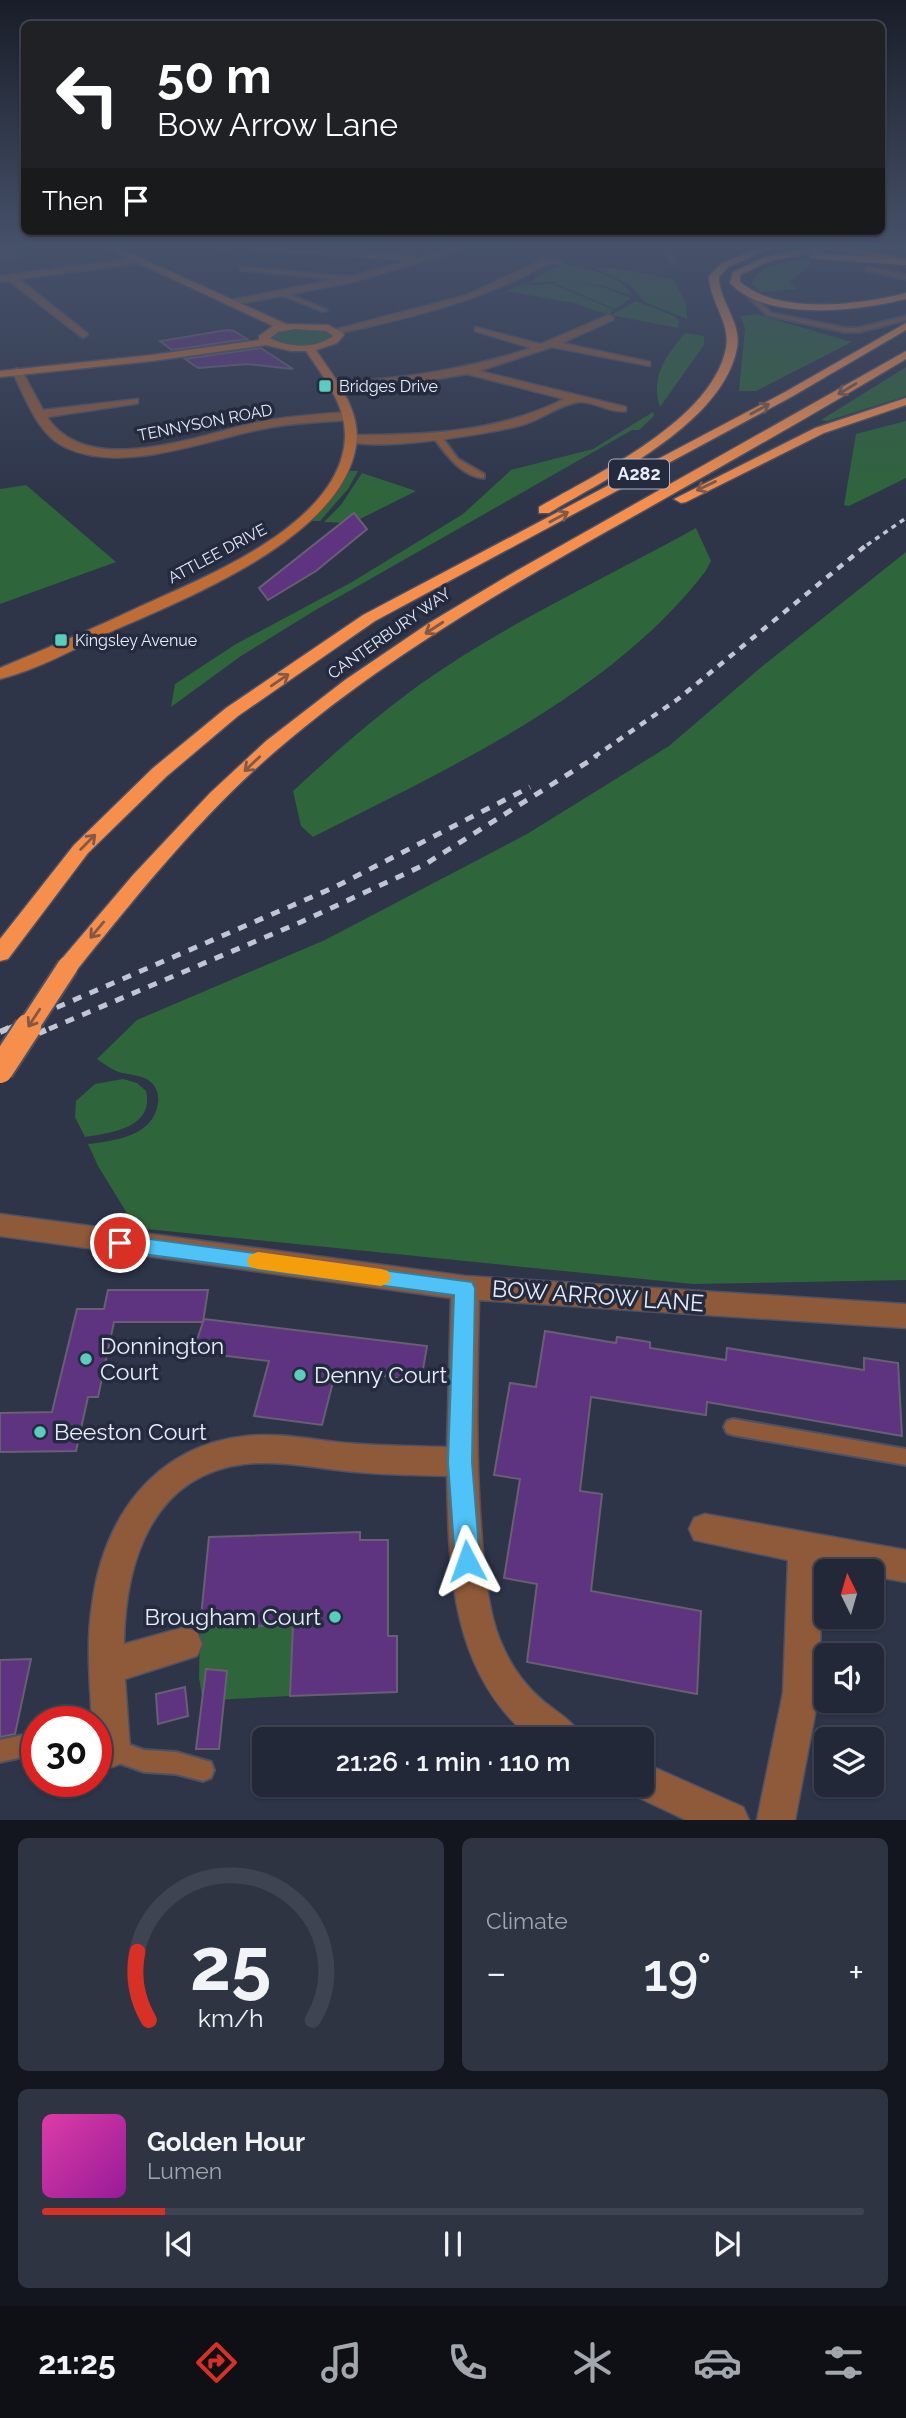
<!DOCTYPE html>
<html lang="en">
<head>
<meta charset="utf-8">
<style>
	:root { --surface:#222837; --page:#2e3442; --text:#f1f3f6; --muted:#a2a6ad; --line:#3f4452; --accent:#d93025 }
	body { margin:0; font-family:Raleway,sans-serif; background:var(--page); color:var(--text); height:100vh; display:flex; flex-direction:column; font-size:26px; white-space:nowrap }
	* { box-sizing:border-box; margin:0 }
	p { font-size:23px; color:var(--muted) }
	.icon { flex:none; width:38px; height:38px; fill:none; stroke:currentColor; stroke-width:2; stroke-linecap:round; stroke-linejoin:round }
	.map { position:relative; height:1820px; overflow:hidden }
	.sheet { display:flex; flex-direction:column; gap:18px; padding:18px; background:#13161e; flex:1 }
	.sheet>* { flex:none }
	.guide { position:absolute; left:21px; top:21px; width:864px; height:214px; border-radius:10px; box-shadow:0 2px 5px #0004,0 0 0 2px var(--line); background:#202124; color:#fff; overflow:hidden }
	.needle { width:46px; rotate:355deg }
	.buttons { position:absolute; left:814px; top:1559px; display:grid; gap:14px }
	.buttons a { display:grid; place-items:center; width:70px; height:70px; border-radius:10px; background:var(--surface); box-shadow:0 2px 5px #0004,0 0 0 2px var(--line); font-size:35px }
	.speed { position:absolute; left:21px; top:1706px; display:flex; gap:14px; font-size:35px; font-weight:700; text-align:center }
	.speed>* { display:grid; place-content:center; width:91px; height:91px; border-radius:50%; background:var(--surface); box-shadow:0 2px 5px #0004,0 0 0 2px var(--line); line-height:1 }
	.speed .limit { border:10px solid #d22; background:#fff; color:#111 }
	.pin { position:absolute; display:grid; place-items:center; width:60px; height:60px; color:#fff; margin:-30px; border:4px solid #fff; border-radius:50%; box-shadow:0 2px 7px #0007 }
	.me { position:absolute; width:77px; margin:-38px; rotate:356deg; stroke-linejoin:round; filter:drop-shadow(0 0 5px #0008) }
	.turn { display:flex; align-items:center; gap:24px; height:147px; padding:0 21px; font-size:32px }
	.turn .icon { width:91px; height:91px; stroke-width:2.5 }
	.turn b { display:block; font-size:49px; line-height:60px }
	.then { display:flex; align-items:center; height:66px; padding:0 21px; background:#0003; gap:14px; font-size:26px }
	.big { font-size:52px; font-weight:600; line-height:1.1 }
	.sheet .tile { flex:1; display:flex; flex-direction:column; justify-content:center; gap:10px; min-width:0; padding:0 24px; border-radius:10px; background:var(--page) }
	.sheet .dial { align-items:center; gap:0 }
	.dial svg { height:182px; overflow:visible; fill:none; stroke:var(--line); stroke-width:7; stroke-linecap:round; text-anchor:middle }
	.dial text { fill:var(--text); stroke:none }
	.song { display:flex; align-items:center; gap:21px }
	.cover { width:84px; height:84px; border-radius:10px; background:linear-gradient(135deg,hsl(320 70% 55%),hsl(300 70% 35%)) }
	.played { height:7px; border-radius:4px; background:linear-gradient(90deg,var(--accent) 15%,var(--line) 15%) }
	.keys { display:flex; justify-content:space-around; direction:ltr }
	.heat { display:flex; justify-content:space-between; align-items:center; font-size:38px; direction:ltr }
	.sheet .tiles { flex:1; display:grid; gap:18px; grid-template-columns:1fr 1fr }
	.tile:last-child { grid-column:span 2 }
	.trip { position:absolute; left:252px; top:1727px; width:402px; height:70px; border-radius:10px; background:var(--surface); box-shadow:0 2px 5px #0004,0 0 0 2px var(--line); font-weight:600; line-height:70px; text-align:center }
	.tab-bar { display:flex; height:112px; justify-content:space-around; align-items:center; background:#0e1016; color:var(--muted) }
	.tab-bar .icon { width:49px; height:49px }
	.tab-bar .on { color:var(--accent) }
	.tab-bar b { font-size:32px; color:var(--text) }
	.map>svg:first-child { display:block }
	.green { fill:#2e653a }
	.building { fill:#5e337f; stroke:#695e74; stroke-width:2 }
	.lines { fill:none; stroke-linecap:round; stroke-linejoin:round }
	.lane-casing { stroke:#4c5265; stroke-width:4 }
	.street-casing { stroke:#4c5265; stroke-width:3 }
	.secondary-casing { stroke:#4c5265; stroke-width:3 }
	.primary-casing { stroke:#4c5265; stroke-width:3 }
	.highway-casing { stroke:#4c5265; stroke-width:3 }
	.lane { fill:#8f5a3a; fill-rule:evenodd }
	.street { fill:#8f5a3a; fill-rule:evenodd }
	.secondary { fill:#c06c35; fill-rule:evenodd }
	.primary { fill:#e5782c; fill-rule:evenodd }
	.highway { fill:#f78f4c; fill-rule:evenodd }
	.rail-far3 { stroke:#c0c6d4; stroke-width:3.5; stroke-dasharray:5 5; stroke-linecap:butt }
	.rail-far2 { stroke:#c0c6d4; stroke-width:4.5; stroke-dasharray:7 7; stroke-linecap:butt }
	.rail-far1 { stroke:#c0c6d4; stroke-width:5; stroke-dasharray:9 9; stroke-linecap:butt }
	.rail { stroke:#c0c6d4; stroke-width:6; stroke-dasharray:10 10; stroke-linecap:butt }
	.highway-bridge-far1-casing { stroke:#4c5265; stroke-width:24; stroke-linecap:butt }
	.highway-bridge-casing { stroke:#4c5265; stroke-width:30; stroke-linecap:butt }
	.highway-bridge-far1 { stroke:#f78f4c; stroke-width:20 }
	.highway-bridge { stroke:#f78f4c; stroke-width:26 }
	.oneway { stroke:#835844 }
	.route { fill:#4fc3f7; stroke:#337fa1; stroke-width:2 }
	.slow { fill:#f59e0b }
	.poi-dot { fill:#5acebe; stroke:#242b3e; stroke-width:2.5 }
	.labels { text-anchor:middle; stroke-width:7; stroke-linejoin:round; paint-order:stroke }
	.far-poi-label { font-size:16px; fill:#e8edfa; stroke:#242b3e; text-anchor:start }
	.far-street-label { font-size:16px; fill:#e8edfa; stroke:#242b3e }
	.shield { fill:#242b3e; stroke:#adb3c2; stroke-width:2 }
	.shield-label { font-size:18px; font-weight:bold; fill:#e8edfa }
	.near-street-label { font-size:23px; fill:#e8edfa; stroke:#242b3e }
	.near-poi-label { font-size:23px; fill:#e8edfa; stroke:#242b3e; text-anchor:start }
</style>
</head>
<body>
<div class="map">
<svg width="906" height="1820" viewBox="0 0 906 1820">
	<rect width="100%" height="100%" fill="#2e3549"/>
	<g class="green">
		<path d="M811 259V264L790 282 797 289 761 292 752 284C756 264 793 260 811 259Z"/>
		<path d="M563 263C587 270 618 273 633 296L605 286 572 282 602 287 631 298 615 309 554 283 564 281 528 283Z"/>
		<path d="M607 267 673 279 686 304 687 319 645 302 629 284 596 269Z"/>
		<path d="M550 284H552L614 310 608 315 574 303 505 291 520 286Z"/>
		<path d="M636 301 674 316 679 321 678 328 611 315Z"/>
		<path d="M756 314 852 342 756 391H739L745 328 740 316Z"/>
		<path d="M287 328C301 329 324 325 332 337 314 350 291 346 270 341L269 336Z"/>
		<path d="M685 333 704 336V345L660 407C650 376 666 356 685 333Z"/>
		<path d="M906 367V396L827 421 821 420Z"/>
		<path d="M653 412 654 416 639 430H632L314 611 241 656 171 707 175 684 236 644 352 582 463 514 511 470 593 449Z"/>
		<path d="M906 421V478L849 506 844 505 856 434Z"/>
		<path d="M350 471H358L348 489 320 521H312L331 499Z"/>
		<path d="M362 473 416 491 352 523 324 522 341 505Z"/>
		<path d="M26 485 116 562 0 604V489Z"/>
		<path d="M696 528 711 561 705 572C610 695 449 768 313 837L301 826 293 791C333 754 374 718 419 685 505 624 604 579 696 528Z"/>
		<path d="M906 552V1280L693 1284 136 1228 98 1166 88 1144C114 1141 154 1136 158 1103 159 1096 157 1088 152 1083 141 1073 128 1076 116 1071 110 1068 103 1063 97 1059L137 1020 325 940 527 834 669 746 759 669Z"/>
		<path d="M123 1079 137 1083 146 1091C155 1128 110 1133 85 1137L75 1117 76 1101 95 1084Z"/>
		<path d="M294 1607 290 1696 212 1700 202 1696 199 1678 200 1627 252 1626Z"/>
	</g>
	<g class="building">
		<path d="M227 330 234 331 247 339 172 350 160 341Z"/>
		<path d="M261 348 293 369 247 364 198 368 185 359Z"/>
		<path d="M354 513 367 529 316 571 268 600 259 588Z"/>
		<path d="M108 1290H208L203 1322H114L98 1397H88L76 1451 0 1452V1413L52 1412 77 1309H104Z"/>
		<path d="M204 1319 427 1346 421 1381 336 1370 322 1425 254 1416 269 1361 193 1352Z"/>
		<path d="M545 1331 616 1343 617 1337 650 1342V1348L726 1360 727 1348 864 1370V1358L898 1363 902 1436 707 1402 706 1415 591 1397 580 1491 602 1494 591 1591 701 1611 697 1694 527 1662 537 1584 504 1578 520 1479 494 1475 510 1383 536 1387Z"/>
		<path d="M360 1532V1540H388V1636H397V1692L290 1696 293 1625 200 1627 209 1537Z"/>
		<path d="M31 1659 15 1734 0 1737V1660Z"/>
		<path d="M206 1669 227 1671 219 1749H196Z"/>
		<path d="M185 1687 188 1716 158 1724 156 1694Z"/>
	</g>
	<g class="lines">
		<defs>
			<g id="lane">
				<path d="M664 247H669L676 263H672Z"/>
				<path d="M0 255 21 256 0 259Z"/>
				<path d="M546 259 562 262 559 264 544 262Z"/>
				<path d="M239 267 353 277 356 279 353 281 241 270Z"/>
				<path d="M867 267 906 275V279L865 270Z"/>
				<path d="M279 292H283L327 310 322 311 279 294Z"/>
				<path d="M745 292H749L771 313 845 328H859L906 316V320L859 332H845L767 315 745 294Z"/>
				<path d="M435 436H441L458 459 484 474V478C462 477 446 454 434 438Z"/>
				<path d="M733 1419 906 1449V1465L733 1435 727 1433 724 1427 727 1421Z"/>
				<path d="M37 1732V1754L0 1762V1740Z"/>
				<path d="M113 1739 144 1750 176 1752 211 1762 214 1770 211 1778 203 1781 176 1774 144 1772 105 1758 102 1750 105 1742Z"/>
			</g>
			<g id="street">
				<path d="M109 247H131L112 252Z"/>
				<path d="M209 247 322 248 412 255 416 258 455 247H470L353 282 229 306 224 303 226 301 352 276 409 260Z"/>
				<path d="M137 258 141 261 140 263 19 279 87 333 88 335 83 338 9 281 0 282V276Z"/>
				<path d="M546 258 550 261 549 263C482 301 410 318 335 334L330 331 467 295Z"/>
				<path d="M609 315 614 318 613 320 562 343 650 362V366L552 347 479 371 626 407V411C610 414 590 398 574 403 557 407 541 419 525 424 498 433 364 454 345 439L351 435C426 435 496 433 564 399L467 374 414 383 334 389 328 386 334 383C403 378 466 370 531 348L475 331V327L541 344Z"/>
				<path d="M17 368 22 371 43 410 138 399V403L134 404 47 417C89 481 203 433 263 421 291 416 320 414 348 412L354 416 348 420C319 422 290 423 262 429 206 440 123 474 67 448 37 435 26 398 12 371Z"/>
				<path d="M0 1214 465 1276 906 1304V1328L479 1300C477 1387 475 1475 484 1561 487 1590 491 1623 504 1649 513 1669 526 1686 542 1700 557 1713 575 1721 583 1740H533C451 1674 449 1573 447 1476 417 1475 386 1475 356 1472 319 1469 283 1460 245 1464 151 1475 125 1564 124 1644L185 1627 197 1632 202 1644 197 1656 125 1679 130 1749 125 1762 112 1767 99 1762 96 1755V1722H92C90 1684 86 1644 92 1605 103 1519 153 1446 246 1436 280 1432 313 1440 346 1443 380 1446 413 1446 447 1447L451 1298 0 1236Z"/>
				<path d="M705 1514 906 1550V1582L872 1576V1572H849L822 1566 819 1693 795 1820H757L783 1693 788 1560 694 1540 689 1529 694 1518Z"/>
				<path d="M642 1762 743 1807 749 1820H686L629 1793 625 1785H642Z"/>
			</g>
			<path id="secondary" d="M104 247H116L286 324 328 325 343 333 344 335 337 343 316 350C335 379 362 410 356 446 341 539 184 599 108 633 74 649 37 670 0 679V668C47 648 95 628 141 606 207 576 342 523 345 437 346 404 323 377 306 351H291L266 345 152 361 0 377V371L152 355 259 340V336L273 326ZM295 329 326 331 333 336C317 349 288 348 270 338L278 332Z"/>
			<path id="primary" d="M821 247H843L906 258V264Z"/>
			<g id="highway">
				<path d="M761 247H774L728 267 719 277C719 302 742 322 737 348 723 423 609 477 549 513H539V507C598 473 712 420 726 348 731 322 709 301 709 276L722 263Z"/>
				<path d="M811 247 832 248 770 261 740 275V282C779 315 859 305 906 293V299C858 311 767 322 730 283L733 272 764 257Z"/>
				<path d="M813 253 906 259V265L810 258V254Z"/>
				<path d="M906 323V330L793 396 375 621 238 716 167 776 88 853 8 959 0 961V939L74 845 153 768 226 708 363 615 785 392Z"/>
				<path d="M906 351V359C814 414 721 467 627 520 506 588 384 658 278 749 202 814 139 893 76 971H60L57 966 60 961 133 875 210 793 266 741 345 680 429 623 516 571Z"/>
				<path d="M906 398V405L824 433 686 502 681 503 674 499 815 428Z"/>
			</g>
		</defs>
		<use href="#lane" class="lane-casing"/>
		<use href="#street" class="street-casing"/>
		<use href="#secondary" class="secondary-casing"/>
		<use href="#primary" class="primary-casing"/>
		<use href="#highway" class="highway-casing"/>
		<use href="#lane" class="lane"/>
		<use href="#street" class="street"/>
		<use href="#secondary" class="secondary"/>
		<use href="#primary" class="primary"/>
		<use href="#highway" class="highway"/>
		<path class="rail-far3" d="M867 545 906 518"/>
		<path class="rail-far2" d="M594 757 678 699 869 543"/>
		<g class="rail-far1">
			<path d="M7 1029 335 887 530 787"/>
			<path d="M49 1029 301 922 424 865 597 756"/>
		</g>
		<g class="rail">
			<path d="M0 1032 11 1027"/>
			<path d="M0 1050 53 1027"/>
		</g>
		<defs>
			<path id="highway-bridge-far1" d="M27 1029 68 966"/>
			<path id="highway-bridge" d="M0 1070 28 1027"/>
		</defs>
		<use href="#highway-bridge-far1" class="highway-bridge-far1-casing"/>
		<use href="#highway-bridge" class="highway-bridge-casing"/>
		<use href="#highway-bridge-far1" class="highway-bridge-far1"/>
		<use href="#highway-bridge" class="highway-bridge"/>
	</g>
	<defs><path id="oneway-shaft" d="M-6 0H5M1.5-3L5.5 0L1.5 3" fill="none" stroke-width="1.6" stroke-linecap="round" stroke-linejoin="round" transform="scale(1.75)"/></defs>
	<g class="oneway">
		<use href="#oneway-shaft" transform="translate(847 389) rotate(149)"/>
		<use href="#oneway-shaft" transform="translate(760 409) rotate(-28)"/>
		<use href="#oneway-shaft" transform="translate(706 486) rotate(154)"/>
		<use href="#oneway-shaft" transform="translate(559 517) rotate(-28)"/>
		<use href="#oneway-shaft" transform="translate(434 628) rotate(147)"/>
		<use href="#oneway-shaft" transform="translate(280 680) rotate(-34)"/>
		<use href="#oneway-shaft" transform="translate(252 764) rotate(137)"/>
		<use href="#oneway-shaft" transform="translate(88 842) rotate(-45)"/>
		<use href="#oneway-shaft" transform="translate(97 930) rotate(130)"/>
		<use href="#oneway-shaft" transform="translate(34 1018) rotate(123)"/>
	</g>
	<linearGradient id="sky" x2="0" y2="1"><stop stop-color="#191d28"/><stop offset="0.49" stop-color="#46516a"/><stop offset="1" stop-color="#46516a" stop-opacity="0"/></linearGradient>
	<rect width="906" height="502" fill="url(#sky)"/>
	<path class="route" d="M120 1235 472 1282 475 1288 472 1462 480 1561 476 1570 467 1574 458 1570 455 1561 448 1462 454 1295 120 1251 113 1249 110 1243 113 1237Z"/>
	<path class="slow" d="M258 1252 381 1269 388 1271 391 1277 388 1283 381 1286 258 1269 250 1267 247 1261 250 1255Z"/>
	<g class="poi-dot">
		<rect x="318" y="379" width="14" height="14" rx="3.5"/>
		<rect x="54" y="633" width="14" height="14" rx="3.5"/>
		<circle cx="86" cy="1359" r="7"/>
		<circle cx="300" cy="1375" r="7"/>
		<circle cx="40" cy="1432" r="7"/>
		<circle cx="335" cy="1617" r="7"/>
	</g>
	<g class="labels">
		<g class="far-poi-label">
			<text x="339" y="392">Bridges Drive</text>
			<text x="75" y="646">Kingsley Avenue</text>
		</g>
		<g class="far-street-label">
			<text transform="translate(205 422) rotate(-11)" y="6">TENNYSON ROAD</text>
			<text transform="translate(217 553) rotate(-28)" y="6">ATTLEE DRIVE</text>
			<text transform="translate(389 633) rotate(-35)" y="6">CANTERBURY WAY</text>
		</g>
		<rect class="shield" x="609" y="459.5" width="60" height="29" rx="5"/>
		<g class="shield-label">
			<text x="639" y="480">A282</text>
		</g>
		<g class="near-street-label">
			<text transform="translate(598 1296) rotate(4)" y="8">BOW ARROW LANE</text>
		</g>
		<g class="near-poi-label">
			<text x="100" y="1354">Donnington<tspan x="100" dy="26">Court</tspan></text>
			<text x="314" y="1383">Denny Court</text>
			<text x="54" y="1440">Beeston Court</text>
			<text x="321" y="1625" text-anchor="end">Brougham Court</text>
		</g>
	</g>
</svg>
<div class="buttons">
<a><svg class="needle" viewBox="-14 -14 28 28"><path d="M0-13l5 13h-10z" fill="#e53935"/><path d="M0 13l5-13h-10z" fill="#a2a6ad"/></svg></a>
<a><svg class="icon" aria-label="sound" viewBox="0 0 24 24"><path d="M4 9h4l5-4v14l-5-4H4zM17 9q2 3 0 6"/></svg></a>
<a><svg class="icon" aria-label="layers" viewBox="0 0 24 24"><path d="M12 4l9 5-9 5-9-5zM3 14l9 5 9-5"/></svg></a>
</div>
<div class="speed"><div class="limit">30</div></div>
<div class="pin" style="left:120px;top:1243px;background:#d93025"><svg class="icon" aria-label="arrive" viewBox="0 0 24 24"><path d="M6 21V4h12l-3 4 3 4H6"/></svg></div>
<svg class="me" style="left:467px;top:1561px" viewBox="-20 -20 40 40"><path d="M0-17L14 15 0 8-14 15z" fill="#4fc3f7" stroke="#fff" stroke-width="4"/></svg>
<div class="trip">21:26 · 1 min · 110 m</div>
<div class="guide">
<div class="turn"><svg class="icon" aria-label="left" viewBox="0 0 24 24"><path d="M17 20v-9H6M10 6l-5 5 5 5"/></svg><div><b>50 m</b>Bow Arrow Lane</div></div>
<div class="then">Then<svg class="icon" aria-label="arrive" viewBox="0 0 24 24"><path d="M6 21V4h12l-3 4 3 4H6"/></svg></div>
</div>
</div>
<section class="sheet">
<div class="tiles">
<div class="tile dial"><svg viewBox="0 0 100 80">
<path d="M14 69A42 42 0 1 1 86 69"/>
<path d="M14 69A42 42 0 0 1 9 39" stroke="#d93025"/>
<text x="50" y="56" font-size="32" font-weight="700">25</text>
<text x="50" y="72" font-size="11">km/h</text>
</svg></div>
<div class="tile"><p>Climate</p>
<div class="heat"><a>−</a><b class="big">19°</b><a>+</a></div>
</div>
<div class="tile">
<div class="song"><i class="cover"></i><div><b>Golden Hour</b><p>Lumen</p></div></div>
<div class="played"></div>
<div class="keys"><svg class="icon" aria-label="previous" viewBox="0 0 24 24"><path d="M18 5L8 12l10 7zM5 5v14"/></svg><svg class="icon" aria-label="pause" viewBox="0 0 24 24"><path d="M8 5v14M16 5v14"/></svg><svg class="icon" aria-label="next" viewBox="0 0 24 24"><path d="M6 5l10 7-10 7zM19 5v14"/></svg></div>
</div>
</div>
</section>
<nav class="tab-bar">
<b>21:25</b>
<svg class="icon on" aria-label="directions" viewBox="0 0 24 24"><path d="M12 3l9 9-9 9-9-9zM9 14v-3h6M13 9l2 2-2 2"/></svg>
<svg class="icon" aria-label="music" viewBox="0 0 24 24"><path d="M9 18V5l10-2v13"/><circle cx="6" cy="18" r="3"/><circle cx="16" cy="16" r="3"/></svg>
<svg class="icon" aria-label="phone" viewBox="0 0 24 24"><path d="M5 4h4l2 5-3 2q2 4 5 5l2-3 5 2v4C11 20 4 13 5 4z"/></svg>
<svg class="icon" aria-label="climate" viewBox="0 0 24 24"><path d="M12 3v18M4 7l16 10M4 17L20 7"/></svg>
<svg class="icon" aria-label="car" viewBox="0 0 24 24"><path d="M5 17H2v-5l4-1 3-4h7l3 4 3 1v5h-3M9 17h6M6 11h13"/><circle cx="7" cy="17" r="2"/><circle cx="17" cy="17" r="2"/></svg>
<svg class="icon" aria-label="filters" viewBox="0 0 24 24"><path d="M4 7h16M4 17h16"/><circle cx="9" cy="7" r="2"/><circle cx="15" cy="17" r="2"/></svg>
</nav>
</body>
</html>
